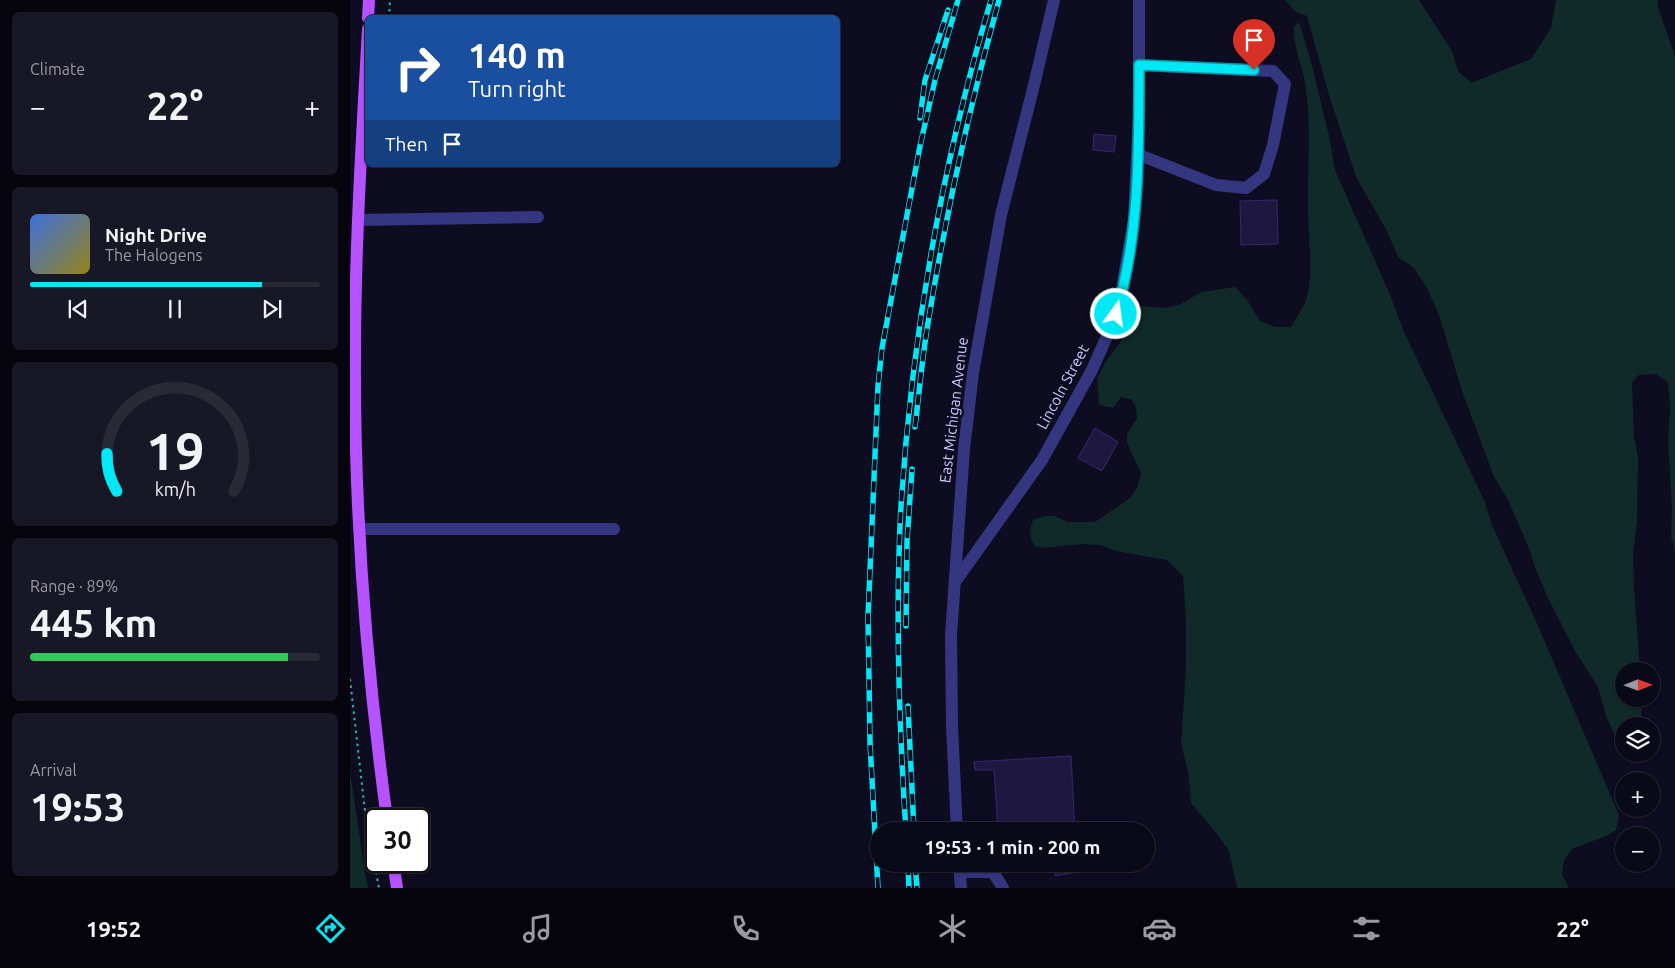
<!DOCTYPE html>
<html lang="en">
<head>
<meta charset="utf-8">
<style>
	:root { --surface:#0a0918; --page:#181725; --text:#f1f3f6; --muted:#999aa2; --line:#2a2a37; --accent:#00e8f6 }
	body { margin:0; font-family:Ubuntu,sans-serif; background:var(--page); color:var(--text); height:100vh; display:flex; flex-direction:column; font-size:19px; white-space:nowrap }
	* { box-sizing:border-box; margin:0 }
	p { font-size:16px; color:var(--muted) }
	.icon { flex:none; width:28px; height:28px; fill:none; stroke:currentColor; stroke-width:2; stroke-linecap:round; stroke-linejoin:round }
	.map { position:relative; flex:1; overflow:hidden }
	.details { display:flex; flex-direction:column; gap:12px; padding:12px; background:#06050d; width:350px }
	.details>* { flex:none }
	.hud { position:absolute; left:15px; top:15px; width:475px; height:152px; border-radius:8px; box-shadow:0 1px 4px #0004,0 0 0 1px var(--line); background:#1a4fa0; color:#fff; overflow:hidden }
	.needle { width:32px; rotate:89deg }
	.tools { position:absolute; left:1265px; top:662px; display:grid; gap:10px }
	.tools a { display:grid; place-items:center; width:45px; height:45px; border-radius:50%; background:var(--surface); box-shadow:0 1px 4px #0004,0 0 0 1px var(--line); font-size:25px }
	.speed { position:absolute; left:15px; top:808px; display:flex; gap:10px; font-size:25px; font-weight:700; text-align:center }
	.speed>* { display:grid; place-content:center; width:65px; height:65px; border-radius:50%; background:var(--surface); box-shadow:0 1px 4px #0004,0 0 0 1px var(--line); line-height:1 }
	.speed .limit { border:2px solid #111; border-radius:8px; background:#fff; color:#111 }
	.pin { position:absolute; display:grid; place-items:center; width:42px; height:42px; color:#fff; margin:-51px -21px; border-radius:50% 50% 50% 0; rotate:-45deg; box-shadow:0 0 5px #0007 }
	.pin .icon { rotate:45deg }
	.me { position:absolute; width:55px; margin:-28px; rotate:14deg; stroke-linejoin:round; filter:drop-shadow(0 0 4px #0008) }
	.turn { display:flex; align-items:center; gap:18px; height:105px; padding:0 20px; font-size:22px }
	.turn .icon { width:65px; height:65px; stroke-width:2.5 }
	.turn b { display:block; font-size:35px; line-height:42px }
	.then { display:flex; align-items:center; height:48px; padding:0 20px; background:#0003; gap:10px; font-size:19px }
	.big { font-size:38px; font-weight:600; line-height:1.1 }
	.details .widget { flex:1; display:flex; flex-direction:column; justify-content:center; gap:8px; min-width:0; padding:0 18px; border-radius:8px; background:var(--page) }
	.details .dial { align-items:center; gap:0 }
	.dial svg { height:130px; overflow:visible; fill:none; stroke:var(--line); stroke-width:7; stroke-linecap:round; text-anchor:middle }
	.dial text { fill:var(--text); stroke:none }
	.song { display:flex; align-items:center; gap:15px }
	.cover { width:60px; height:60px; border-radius:8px; background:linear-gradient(135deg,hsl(220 70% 55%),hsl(50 70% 35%)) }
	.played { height:5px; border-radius:2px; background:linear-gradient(90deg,var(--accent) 80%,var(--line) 80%) }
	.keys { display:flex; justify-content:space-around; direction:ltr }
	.heat { display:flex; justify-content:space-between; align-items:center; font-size:28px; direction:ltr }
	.charge { height:8px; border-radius:4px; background:linear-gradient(90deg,#34c759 89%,var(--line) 0) }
	.trip { position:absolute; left:520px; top:822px; width:285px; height:50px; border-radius:25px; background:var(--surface); box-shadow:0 1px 4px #0004,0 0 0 1px var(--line); font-weight:600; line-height:50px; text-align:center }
	.tab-bar { display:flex; height:80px; justify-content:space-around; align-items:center; background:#04040a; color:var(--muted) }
	.tab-bar .icon { width:35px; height:35px }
	.tab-bar .selected { color:var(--accent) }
	.tab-bar b { font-size:22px; color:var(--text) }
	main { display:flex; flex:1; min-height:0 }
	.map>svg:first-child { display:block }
	.green { fill:#0f2a28 }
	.building { fill:#1e1841; stroke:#33296e }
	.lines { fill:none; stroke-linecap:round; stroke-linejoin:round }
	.path { stroke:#2ab4a5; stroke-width:2; stroke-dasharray:2.5 4; stroke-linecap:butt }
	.minor { stroke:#353680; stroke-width:12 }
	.major { stroke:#b652ff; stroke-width:12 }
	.rail-casing { stroke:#00e8f6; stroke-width:5.5 }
	.rail { stroke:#0e0c20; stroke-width:4; stroke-dasharray:11; stroke-linecap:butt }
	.route-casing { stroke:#0097a0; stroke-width:12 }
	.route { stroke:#00e8f6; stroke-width:9 }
	.labels { text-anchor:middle; stroke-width:5; stroke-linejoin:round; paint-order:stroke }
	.street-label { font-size:15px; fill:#cecbff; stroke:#0e0c20 }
</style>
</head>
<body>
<main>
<section class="details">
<div class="widget"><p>Climate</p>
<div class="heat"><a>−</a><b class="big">22°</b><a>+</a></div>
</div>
<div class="widget">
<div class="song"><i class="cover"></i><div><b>Night Drive</b><p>The Halogens</p></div></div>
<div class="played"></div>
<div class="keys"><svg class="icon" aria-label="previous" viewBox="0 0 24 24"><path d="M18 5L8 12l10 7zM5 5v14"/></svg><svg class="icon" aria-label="pause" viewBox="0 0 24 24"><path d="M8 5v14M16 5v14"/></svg><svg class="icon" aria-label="next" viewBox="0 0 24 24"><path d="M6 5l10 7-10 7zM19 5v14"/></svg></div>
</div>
<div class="widget dial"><svg viewBox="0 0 100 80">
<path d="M14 69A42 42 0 1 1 86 69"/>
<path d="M14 69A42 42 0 0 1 8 46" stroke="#00e8f6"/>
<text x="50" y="56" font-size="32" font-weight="700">19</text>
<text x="50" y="72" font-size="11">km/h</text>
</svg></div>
<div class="widget"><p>Range · 89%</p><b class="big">445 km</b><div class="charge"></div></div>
<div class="widget"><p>Arrival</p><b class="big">19:53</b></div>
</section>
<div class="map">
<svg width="1325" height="888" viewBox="0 0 1325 888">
	<rect width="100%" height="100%" fill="#0e0c20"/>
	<g class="green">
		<path d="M935 0H1069L1102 51 1108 71 1121 83 1181 59 1201 28 1206 0H1308V7L1325 56V550L1321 536 1322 509 1318 441 1320 410 1318 382 1306 374 1289 375 1282 382 1284 436 1288 457 1287 521 1283 553 1284 587 1290 671H1274V699H1291V726H1274V746L1265 736 1256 716 1248 687 1225 651 1197 596 1185 567 1179 548 1157 498 1144 477 1112 391 1089 315 1077 288 1064 268 1048 257 1037 231 1007 179 979 95 957 16 946 12Z"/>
		<path d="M949 22 963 69 979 136 985 170 1038 290 1055 334 1134 500 1142 525 1189 628 1269 815 1266 830 1256 836 1222 849 1214 860 1212 875 1219 888H887L879 851 868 835 841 803 838 771 831 744 836 669V619L833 576 817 560 766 551 751 545 734 544 692 548 685 546C679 537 679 530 683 520L695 516H705L718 522H745L780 498 787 488 791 473 777 443V434L787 418 786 408 782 400 771 397 764 407H757L749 404 747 379 755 363 771 341 780 318 792 306 813 308 829 305 851 292 885 287 897 300 910 321 925 327H941C946 318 954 307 957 297 963 274 958 234 958 209 957 168 962 123 955 83 952 64 943 47 944 27Z"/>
		<path d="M0 772 15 873 18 888H0Z"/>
	</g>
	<g class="building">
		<path d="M744 134 766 136 764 152 743 150Z"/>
		<path d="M927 200 928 244 891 245 890 201Z"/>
		<path d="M745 428 768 442 752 471 728 458Z"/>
		<path d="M721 756 725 831H648L644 770H625L624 762Z"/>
		<path d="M704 864H726L727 872 705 876Z"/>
	</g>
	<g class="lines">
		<g class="path">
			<path d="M39 18 40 0"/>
			<path d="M0 679 16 820 29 888"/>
		</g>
		<g class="minor">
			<path d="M787 154 866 185 896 188 914 174 923 145 935 84 923 71 789 65"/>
			<path d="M8 220 188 217"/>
			<path d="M9 529H264"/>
			<path d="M605 582 692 460 742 370 761 327 770 300 784 219 789 114V0"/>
			<path d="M607 831 602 726 601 636 614 449 623 373 651 215 685 81 704 0"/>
			<path d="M609 864 611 888"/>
			<path d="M610 872H643L653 888"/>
		</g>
		<g class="major">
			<path d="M18 18 19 0"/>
			<path d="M18 29C12 137 5 246 5 355 4 510 16 665 37 819"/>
			<path d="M43 861 47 888"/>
		</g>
		<defs>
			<g id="rail">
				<path d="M570 118 575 80 598 10"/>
				<path d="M565 427C569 394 572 361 577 329 595 218 619 108 649 0"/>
				<path d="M556 626 557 541 562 469"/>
				<path d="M558 706 564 831"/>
				<path d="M556 831C549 725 545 613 551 506 562 335 592 164 641 0"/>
				<path d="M558 864 559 888"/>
				<path d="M565 864 567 888"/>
				<path d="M528 888 520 743 518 617 528 386 532 348 570 146 585 80 608 0"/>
			</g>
		</defs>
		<use href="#rail" class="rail-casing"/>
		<use href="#rail" class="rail"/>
	</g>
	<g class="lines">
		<defs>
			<path id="route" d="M766 314C790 234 789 148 789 65L904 70"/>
		</defs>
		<use href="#route" class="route-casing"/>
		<use href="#route" class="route"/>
	</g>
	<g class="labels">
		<g class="street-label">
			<text transform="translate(713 387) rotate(-62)" y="5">Lincoln Street</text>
			<text transform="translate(604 410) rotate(-83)" y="5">East Michigan Avenue</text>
		</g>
	</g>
</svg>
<div class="tools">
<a><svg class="needle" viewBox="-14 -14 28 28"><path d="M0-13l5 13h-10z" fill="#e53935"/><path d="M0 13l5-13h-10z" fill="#999aa2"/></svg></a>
<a><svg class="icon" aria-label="layers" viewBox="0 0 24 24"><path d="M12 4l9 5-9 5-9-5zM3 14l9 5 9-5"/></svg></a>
<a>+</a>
<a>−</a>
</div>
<div class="speed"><div class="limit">30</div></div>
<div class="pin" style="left:904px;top:70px;background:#d93025"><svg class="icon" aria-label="arrive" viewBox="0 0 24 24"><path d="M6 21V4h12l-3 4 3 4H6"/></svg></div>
<svg class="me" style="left:766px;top:314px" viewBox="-20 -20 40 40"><circle r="17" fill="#00e8f6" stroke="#fff" stroke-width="3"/><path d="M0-11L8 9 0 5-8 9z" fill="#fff"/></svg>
<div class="trip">19:53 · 1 min · 200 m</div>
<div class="hud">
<div class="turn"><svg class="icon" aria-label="right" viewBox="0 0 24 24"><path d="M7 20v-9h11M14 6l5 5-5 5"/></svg><div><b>140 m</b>Turn right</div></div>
<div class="then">Then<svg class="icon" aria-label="arrive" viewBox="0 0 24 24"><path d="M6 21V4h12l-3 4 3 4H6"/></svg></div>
</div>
</div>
</main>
<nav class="tab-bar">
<b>19:52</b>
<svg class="icon selected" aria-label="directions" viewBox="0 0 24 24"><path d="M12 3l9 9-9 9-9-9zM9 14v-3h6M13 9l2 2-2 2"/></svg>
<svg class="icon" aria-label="music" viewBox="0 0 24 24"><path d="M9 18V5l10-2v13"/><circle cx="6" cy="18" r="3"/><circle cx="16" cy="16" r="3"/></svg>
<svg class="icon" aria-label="phone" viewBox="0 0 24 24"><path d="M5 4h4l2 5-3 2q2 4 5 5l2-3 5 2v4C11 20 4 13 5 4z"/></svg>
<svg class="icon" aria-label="climate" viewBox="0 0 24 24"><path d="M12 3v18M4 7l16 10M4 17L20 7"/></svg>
<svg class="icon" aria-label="car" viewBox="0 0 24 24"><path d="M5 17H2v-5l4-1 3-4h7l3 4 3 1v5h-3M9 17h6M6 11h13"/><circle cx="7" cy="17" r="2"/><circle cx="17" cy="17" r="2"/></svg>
<svg class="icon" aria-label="filters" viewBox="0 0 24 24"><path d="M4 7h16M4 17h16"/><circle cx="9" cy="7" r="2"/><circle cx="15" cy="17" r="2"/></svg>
<b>22°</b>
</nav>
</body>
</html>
